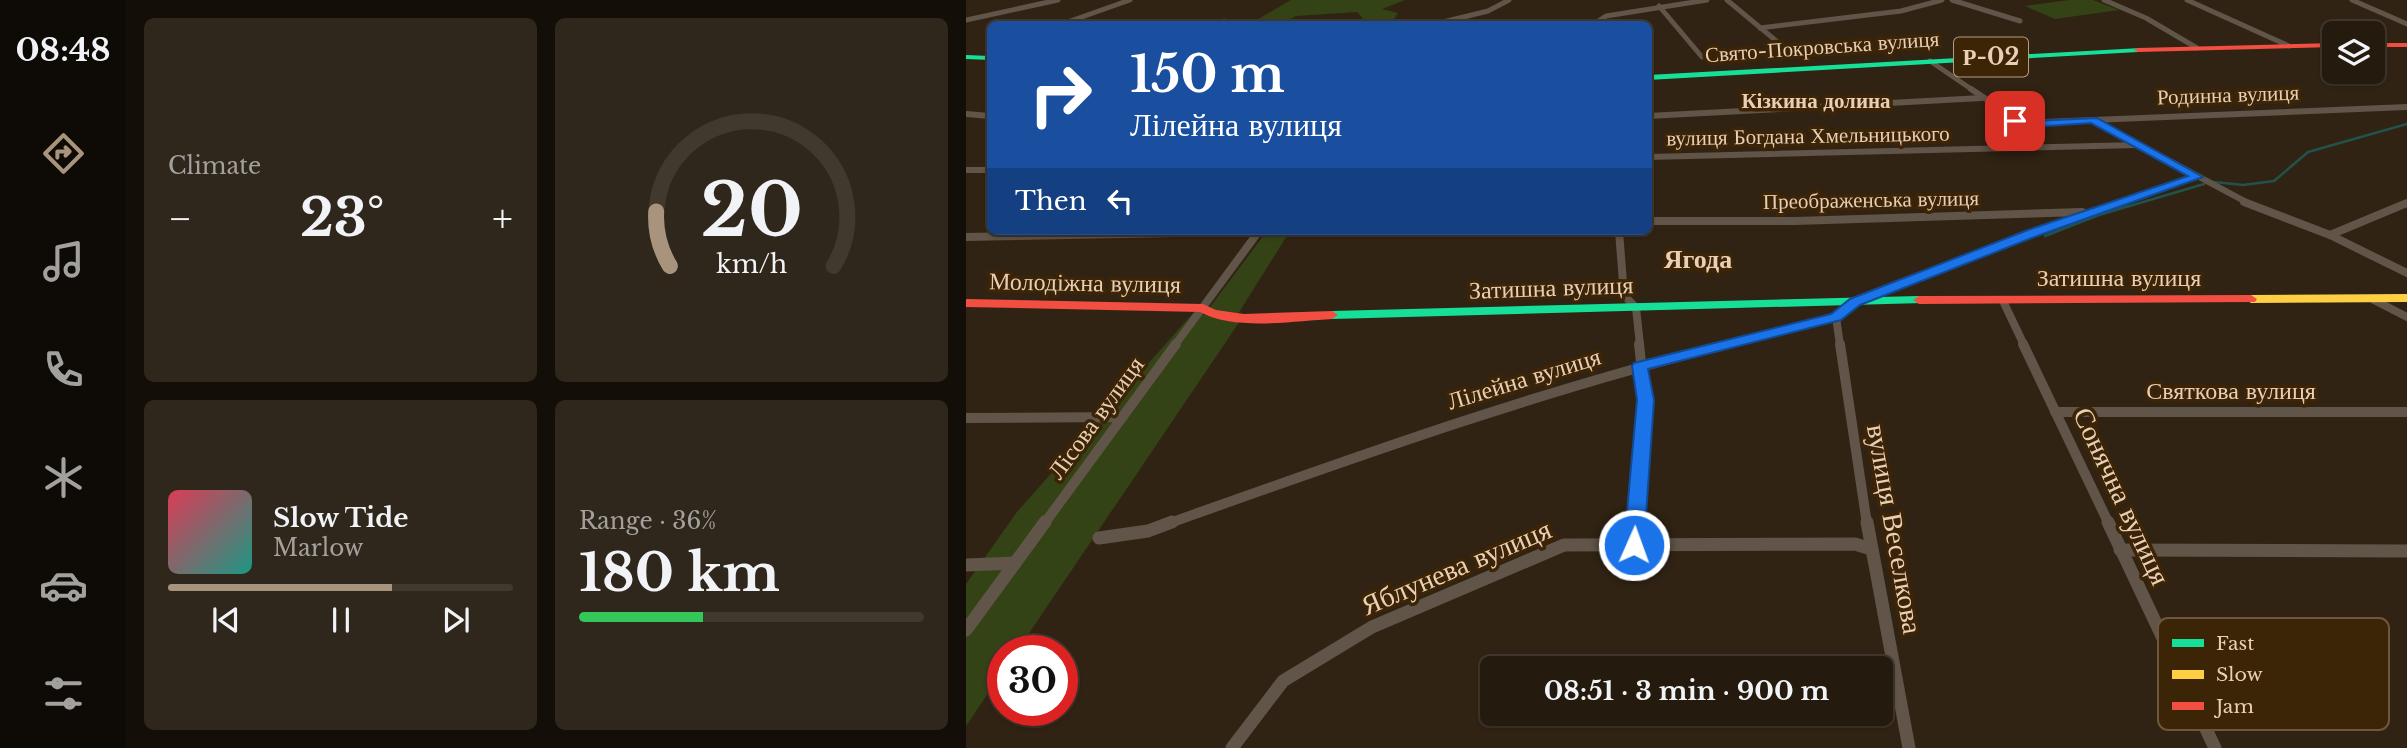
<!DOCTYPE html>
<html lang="en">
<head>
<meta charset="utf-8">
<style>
	:root { --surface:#241a0e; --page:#30271c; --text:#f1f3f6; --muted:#a3a19e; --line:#41382e; --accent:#a8937c }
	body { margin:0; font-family:"Libre Baskerville",serif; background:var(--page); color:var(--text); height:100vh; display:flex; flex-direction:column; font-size:26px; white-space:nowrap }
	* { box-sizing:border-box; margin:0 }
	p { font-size:23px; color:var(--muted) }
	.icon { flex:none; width:38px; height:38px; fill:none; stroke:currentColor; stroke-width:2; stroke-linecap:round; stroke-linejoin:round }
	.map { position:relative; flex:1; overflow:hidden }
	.drawer { display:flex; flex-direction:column; gap:18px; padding:18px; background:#140e08; width:840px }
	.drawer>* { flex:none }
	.guide { position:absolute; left:21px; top:21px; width:665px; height:214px; border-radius:10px; box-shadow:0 2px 5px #0004,0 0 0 2px var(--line); background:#1a4fa0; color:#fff; overflow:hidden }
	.controls { position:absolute; left:1356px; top:21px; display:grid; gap:14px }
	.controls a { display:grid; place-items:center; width:63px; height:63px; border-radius:10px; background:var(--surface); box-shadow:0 2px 5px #0004,0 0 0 2px var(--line); font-size:35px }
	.speed { position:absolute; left:21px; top:635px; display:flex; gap:14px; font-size:35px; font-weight:700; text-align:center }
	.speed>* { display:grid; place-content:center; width:91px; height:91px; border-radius:50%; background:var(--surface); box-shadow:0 2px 5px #0004,0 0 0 2px var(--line); line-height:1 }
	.speed .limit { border:10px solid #d22; background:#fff; color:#111 }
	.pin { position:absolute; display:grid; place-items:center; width:60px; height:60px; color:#fff; margin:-30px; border-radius:14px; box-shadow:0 4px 10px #0006 }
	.me { position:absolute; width:77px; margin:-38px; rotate:2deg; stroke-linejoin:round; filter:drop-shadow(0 0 5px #0008) }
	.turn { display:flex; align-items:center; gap:24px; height:147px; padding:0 28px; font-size:32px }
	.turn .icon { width:91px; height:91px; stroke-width:2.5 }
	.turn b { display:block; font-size:49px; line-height:60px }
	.then { display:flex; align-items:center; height:66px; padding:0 28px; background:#0003; gap:14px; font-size:26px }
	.big { font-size:52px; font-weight:700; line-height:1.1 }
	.drawer .widget { flex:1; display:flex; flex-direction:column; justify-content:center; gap:10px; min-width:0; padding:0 24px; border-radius:10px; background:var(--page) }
	.drawer .dial { align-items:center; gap:0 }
	.dial svg { height:182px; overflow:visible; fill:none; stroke:var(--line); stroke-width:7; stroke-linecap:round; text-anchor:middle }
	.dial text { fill:var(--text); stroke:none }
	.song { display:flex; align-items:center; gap:21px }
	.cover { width:84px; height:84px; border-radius:10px; background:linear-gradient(135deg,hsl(350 70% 55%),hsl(170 70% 35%)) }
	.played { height:7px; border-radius:4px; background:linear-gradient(90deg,var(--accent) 65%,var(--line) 65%) }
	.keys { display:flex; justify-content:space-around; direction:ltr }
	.heat { display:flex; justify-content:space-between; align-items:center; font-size:38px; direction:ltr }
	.charge { height:10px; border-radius:5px; background:linear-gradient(90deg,#34c759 36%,var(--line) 0) }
	.drawer .tiles { flex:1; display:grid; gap:18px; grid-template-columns:repeat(2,1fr) }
	.trip { position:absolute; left:514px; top:656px; width:413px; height:70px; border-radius:10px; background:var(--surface); box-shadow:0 2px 5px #0004,0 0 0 2px var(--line); font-weight:700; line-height:70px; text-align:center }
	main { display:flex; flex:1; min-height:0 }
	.dock { display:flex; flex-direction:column; width:126px; justify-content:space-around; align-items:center; background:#0e0a06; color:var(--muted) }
	.dock .icon { width:49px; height:49px }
	.dock .on { color:var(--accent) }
	.dock b { font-size:32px; color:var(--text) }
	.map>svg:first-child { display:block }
	.green { fill:#344316 }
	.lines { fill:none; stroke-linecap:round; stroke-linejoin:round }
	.stream { stroke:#21524c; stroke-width:2.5 }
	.street-far4 { stroke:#615448; stroke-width:5 }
	.street-far3 { stroke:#615448; stroke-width:6 }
	.street-far2 { stroke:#615448; stroke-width:8 }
	.street-far1 { stroke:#615448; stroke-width:10 }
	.street { stroke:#615448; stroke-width:13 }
	.fast { fill:#16e098; fill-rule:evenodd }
	.slow { fill:#ffcf43; fill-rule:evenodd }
	.jam { fill:#f24e42; fill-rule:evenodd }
	.route { fill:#1a73e8; stroke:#114b97; stroke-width:2 }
	.labels { text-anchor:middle; stroke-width:7; stroke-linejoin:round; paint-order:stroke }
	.far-street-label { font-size:21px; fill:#e9cfb5; stroke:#3c2407 }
	.far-neighbourhood-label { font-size:21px; font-weight:bold; fill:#e9cfb5; stroke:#3c2407 }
	.shield { fill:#3c2407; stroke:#b59c81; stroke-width:2 }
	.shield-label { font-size:23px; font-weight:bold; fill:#e9cfb5 }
	.street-label { font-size:24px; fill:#e9cfb5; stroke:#3c2407 }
	.neighbourhood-label { font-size:26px; font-weight:bold; fill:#e9cfb5; stroke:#3c2407 }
	.near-street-label { font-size:28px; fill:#e9cfb5; stroke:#3c2407 }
	.key { fill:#3c2407; stroke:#70573b; stroke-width:2 }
	.key-label { font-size:19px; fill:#e9cfb5 }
</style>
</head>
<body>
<main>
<nav class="dock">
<b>08:48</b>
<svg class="icon on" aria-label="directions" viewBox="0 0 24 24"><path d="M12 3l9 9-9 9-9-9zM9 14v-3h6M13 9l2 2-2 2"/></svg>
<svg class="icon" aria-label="music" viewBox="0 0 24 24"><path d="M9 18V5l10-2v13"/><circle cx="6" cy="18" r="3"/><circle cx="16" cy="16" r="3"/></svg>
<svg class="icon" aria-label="phone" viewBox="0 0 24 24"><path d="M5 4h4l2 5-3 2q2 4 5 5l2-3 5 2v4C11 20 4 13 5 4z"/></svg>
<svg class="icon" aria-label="climate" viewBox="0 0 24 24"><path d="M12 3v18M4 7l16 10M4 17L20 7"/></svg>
<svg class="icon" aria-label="car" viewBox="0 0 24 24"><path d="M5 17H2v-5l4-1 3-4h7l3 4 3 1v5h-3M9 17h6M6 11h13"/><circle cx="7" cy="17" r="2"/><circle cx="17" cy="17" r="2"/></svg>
<svg class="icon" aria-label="filters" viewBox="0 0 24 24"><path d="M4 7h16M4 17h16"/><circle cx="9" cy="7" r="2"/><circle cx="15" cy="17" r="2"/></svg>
</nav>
<section class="drawer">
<div class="tiles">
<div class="widget"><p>Climate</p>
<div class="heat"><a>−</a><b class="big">23°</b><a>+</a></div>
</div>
<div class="widget dial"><svg viewBox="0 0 100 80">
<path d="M14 69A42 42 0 1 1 86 69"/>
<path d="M14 69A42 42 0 0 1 8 45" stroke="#a8937c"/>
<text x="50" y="56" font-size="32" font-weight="700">20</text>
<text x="50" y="72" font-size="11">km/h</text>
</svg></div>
<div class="widget">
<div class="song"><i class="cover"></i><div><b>Slow Tide</b><p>Marlow</p></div></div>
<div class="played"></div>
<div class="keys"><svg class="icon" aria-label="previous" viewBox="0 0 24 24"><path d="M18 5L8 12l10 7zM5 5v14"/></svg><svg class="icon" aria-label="pause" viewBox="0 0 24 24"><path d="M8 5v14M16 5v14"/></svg><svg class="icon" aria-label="next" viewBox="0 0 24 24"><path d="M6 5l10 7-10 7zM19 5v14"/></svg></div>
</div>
<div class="widget"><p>Range · 36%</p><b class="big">180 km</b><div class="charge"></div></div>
</div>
</section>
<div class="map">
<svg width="1441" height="748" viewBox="0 0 1441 748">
	<rect width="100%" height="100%" fill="#302313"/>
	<g class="green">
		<path d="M325 0H439L416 9 432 13 425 24 400 22 391 12 330 16 315 24H284Z"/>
		<path d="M1103 0H1127L1153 10 1089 19 1059 6Z"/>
		<path d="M322 234 272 314 250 311 244 307 298 235Z"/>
		<path d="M227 313 274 321 51 651H37V671L0 726V584L51 512Z"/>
	</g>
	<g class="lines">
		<g class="stream">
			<path d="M1248 182 1277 185 1308 181 1342 152 1441 124"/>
			<path d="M1079 236 1133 215 1238 184"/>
		</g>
		<g class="street-far4">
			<path d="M761 0 814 44"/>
			<path d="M986 0 1054 21"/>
			<path d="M1138 0 1180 18 1231 48"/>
			<path d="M1221 0 1323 46"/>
			<path d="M1386 0 1441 24"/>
			<path d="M693 6 736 57"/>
			<path d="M0 20 92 0"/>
			<path d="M96 24 164 0"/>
			<path d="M251 24 258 21"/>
			<path d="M469 24 522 11 543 0"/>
			<path d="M628 24 640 16 741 0"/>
			<path d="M794 28 935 11 976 0"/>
			<path d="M964 61 1008 91"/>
		</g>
		<g class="street-far3">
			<path d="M1005 89 1056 123 1441 107"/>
			<path d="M0 114 24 116"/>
			<path d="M682 116 1016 98"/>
			<path d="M1127 120 1282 203"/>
			<path d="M682 157 1171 145"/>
			<path d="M0 170H24"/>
			<path d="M1153 203 1231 177"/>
		</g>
		<g class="street-far2">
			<path d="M1278 202 1364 235 1441 273"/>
			<path d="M682 221H829L1116 212"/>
			<path d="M653 231 658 295 670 308 674 345"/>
			<path d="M1364 235 1441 203"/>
			<path d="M0 237 315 231"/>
			<path d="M1408 300 1441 317"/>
			<path d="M1038 303 1058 345"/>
			<path d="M870 317 874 345"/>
			<path d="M209 345 293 231"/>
			<path d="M756 345 870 317 889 302 1066 233 1158 202"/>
		</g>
		<g class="street-far1">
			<path d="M874 344 901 524"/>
			<path d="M1057 344 1143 524"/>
			<path d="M1089 412H1441"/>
			<path d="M0 418 156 417"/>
			<path d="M78 524 210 344"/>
			<path d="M201 524C387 458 572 391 763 344"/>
			<path d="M670 524 679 400 673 344"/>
		</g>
		<g class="street">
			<path d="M901 522 943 748"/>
			<path d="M1142 522 1249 748"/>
			<path d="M133 538 182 531 206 522"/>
			<path d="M668 545 670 522"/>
			<path d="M1154 550 1441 551"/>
			<path d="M0 565 49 563"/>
			<path d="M0 630 79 522"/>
			<path d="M266 748 317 681 406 627 598 545 889 544 905 549"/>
		</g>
		<g class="fast">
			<path d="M1175 48V52H1172L682 80V75Z"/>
			<path d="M0 55 24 56V60L0 59Z"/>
			<path d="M953 296 959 300 957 303 366 319 360 315 366 311Z"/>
		</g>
		<path class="slow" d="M1441 294V302L1285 303 1279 299 1285 295Z"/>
		<g class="jam">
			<path d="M1368 43V47L1172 52 1168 50 1172 48Z"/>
			<rect x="1407" y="43" width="34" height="4"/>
			<path d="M1285 295 1291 299 1289 302 953 304 947 300 953 296Z"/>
			<path d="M0 299 237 304 250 310 278 314 366 311 372 315 366 319C328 321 268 331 234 312L0 307Z"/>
		</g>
	</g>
	<path class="route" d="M1049 118 1065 121 1131 118 1237 177 1071 236 894 305 875 320 682 369 688 400 678 545 675 550H661L658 545 671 400 666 366 668 363 865 314 884 299 1062 230 1222 176 1125 123 1065 127 1045 123V119Z"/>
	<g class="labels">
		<g class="far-street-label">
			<text transform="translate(856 47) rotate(-4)" y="7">Свято-Покровська вулиця</text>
			<text transform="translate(1262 95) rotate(-2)" y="7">Родинна вулиця</text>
			<text transform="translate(842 136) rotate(-1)" y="7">вулиця Богдана Хмельницького</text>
			<text transform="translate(905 200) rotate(-1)" y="7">Преображенська вулиця</text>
		</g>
		<g class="far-neighbourhood-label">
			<text x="850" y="108">Кізкина долина</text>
		</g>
		<rect class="shield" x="988" y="37.5" width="74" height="39" rx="5"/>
		<g class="shield-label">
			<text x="1025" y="65">Р-02</text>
		</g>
		<g class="street-label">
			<text x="1153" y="286">Затишна вулиця</text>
			<text transform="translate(119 283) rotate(1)" y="8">Молодіжна вулиця</text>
			<text transform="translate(585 288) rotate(-2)" y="8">Затишна вулиця</text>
			<text transform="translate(558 379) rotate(-17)" y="8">Лілейна вулиця</text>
			<text x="1265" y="399">Святкова вулиця</text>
			<text transform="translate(130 418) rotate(-54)" y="8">Лісова вулиця</text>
		</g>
		<g class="neighbourhood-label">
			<text x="732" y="268">Ягода</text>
		</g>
		<g class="near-street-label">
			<text transform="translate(1156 496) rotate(65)" y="10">Сонячна вулиця</text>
			<text transform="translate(929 529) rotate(80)" y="10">вулиця Веселкова</text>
			<text transform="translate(490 567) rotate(-23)" y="10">Яблунева вулиця</text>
		</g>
	</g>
	<rect x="1192" y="618" width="231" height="112" rx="10" class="key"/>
	<rect x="1206" y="639" width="32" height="8" fill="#16e098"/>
	<rect x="1206" y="670" width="32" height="9" fill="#ffcf43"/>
	<rect x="1206" y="702" width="32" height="8" fill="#f24e42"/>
	<g class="key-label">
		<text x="1250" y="650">Fast</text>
		<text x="1250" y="681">Slow</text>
		<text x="1250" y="713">Jam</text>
	</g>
</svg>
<div class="controls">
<a><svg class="icon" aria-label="layers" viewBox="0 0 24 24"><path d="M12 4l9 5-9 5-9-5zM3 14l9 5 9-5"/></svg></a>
</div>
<div class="speed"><div class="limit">30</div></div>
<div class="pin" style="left:1049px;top:121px;background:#d93025"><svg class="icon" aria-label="arrive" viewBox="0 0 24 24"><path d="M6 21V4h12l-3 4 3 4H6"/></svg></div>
<svg class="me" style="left:668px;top:545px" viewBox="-20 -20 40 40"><circle r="17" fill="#1a73e8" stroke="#fff" stroke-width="3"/><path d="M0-11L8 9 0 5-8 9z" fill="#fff"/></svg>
<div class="trip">08:51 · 3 min · 900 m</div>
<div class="guide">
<div class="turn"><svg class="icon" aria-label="right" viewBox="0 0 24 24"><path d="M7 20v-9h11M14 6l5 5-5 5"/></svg><div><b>150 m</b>Лілейна вулиця</div></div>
<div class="then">Then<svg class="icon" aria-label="left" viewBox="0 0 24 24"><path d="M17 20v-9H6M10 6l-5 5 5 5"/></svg></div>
</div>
</div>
</main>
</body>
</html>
